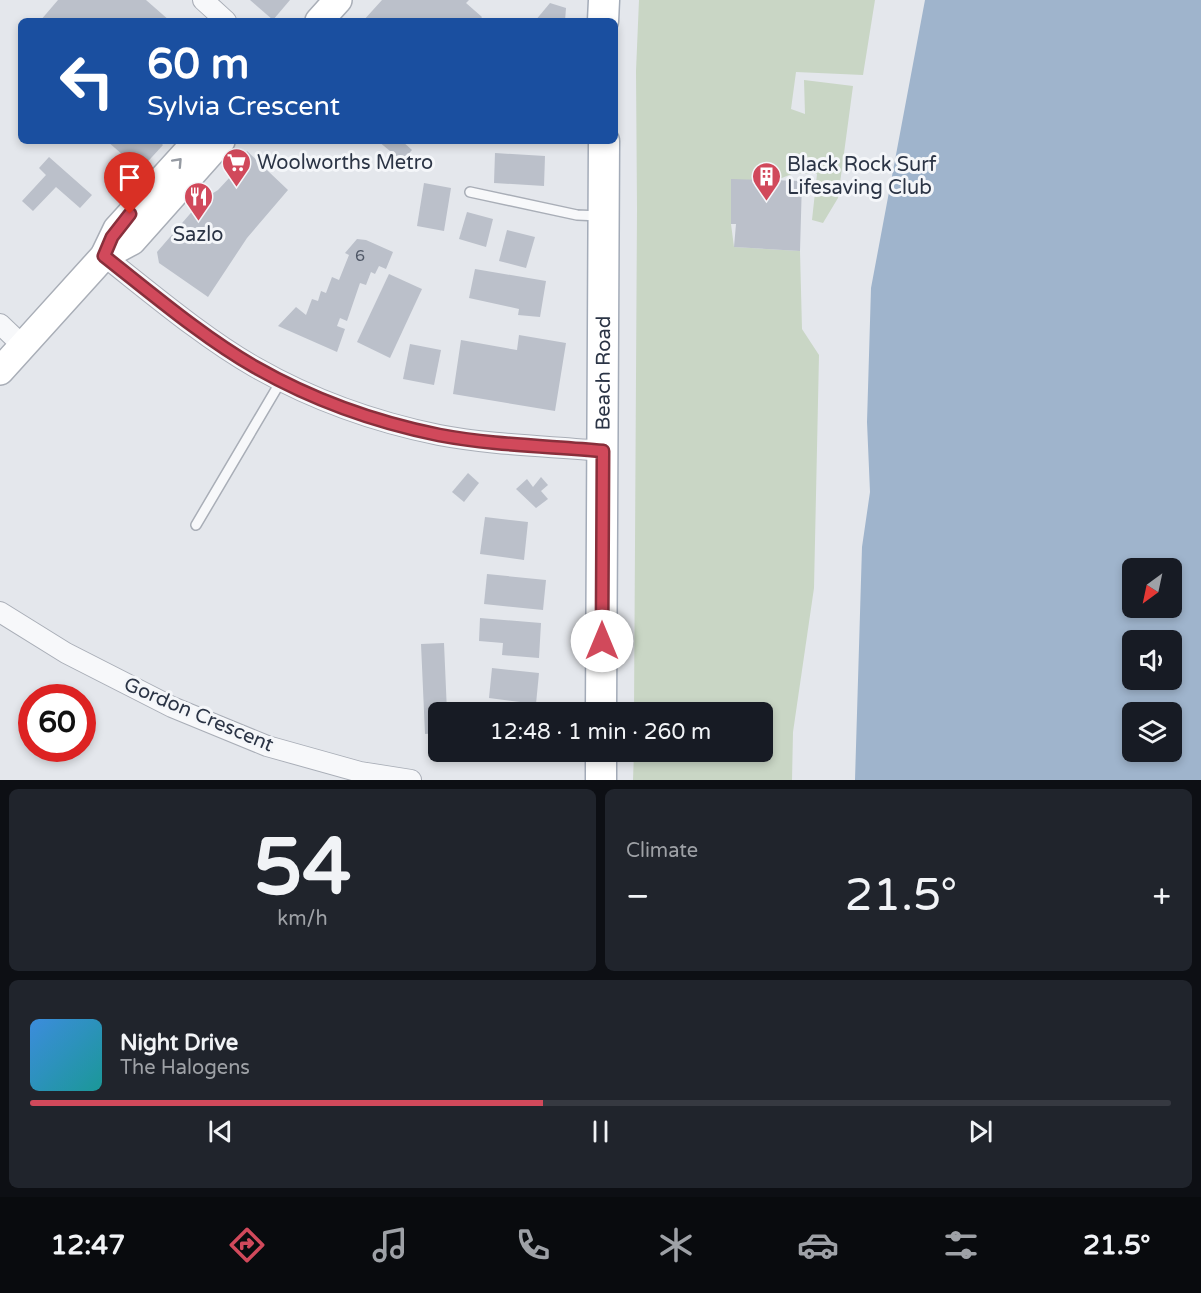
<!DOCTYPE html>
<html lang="en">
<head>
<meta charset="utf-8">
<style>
	:root { --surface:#171b24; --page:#20242c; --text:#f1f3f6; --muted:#9ea1a6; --line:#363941; --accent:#d1495b }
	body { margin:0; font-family:"Varela Round",sans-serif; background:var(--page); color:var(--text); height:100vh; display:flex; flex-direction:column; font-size:22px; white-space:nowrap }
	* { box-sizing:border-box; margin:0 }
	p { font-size:20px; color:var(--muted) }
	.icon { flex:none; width:33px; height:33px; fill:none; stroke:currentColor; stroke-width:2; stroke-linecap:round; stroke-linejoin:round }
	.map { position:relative; height:780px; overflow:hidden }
	.side { display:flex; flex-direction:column; gap:9px; padding:9px; background:#0d0f14; flex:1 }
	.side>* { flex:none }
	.guide { position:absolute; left:18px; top:18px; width:600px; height:126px; border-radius:9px; box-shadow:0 3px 9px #0003; background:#1a4fa0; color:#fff; overflow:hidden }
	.needle { width:39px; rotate:213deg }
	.fabs { position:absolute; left:1122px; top:558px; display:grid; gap:12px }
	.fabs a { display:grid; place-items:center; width:60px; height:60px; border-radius:9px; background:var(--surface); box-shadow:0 3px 9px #0003; font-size:30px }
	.speed { position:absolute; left:18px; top:684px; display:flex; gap:12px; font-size:30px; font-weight:700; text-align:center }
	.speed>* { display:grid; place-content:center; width:78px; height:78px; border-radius:50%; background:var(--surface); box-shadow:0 3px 9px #0003; line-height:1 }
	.speed .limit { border:9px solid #d22; background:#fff; color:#111 }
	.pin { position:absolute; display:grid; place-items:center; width:51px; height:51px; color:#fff; margin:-62px -26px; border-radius:50% 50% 50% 0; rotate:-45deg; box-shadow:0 0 6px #0007 }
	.pin .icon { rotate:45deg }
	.me { position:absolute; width:66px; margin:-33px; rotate:0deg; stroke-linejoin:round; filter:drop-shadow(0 0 4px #0008) }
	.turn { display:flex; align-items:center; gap:21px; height:126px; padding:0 30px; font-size:27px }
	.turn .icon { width:78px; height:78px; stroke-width:2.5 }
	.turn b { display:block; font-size:42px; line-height:51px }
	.big { font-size:45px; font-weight:600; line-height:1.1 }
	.side .tile { flex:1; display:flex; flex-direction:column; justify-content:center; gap:9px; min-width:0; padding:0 21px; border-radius:9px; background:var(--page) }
	.side .dial { align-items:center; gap:0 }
	.dial b { font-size:78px; line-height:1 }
	.song { display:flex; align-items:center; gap:18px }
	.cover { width:72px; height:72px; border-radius:9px; background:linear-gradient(135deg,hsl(210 70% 55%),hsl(180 70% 35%)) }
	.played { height:6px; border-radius:3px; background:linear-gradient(90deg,var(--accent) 45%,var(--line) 45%) }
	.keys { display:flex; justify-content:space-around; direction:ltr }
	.heat { display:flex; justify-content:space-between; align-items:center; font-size:33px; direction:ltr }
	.side .tiles { flex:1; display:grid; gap:9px; grid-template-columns:1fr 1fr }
	.tile:last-child { grid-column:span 2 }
	.trip { position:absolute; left:428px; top:702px; width:345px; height:60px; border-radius:9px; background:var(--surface); box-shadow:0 3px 9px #0003; font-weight:600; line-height:60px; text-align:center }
	.menu { display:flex; height:96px; justify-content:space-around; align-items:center; background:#090b0e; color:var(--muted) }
	.menu .icon { width:42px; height:42px }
	.menu .active { color:var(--accent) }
	.menu b { font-size:27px; color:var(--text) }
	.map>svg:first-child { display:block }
	.green { fill:#c9d6c5 }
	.water { fill:#9fb4cc; fill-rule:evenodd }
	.building { fill:#bbc0ca }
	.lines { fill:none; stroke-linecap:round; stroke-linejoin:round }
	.service-casing { stroke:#a9aeb7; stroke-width:12 }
	.minor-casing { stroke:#a9aeb7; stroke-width:22 }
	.secondary-casing { stroke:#a9aeb7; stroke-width:30 }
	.primary-casing { stroke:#a3abb8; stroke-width:33 }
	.service { stroke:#f7f8fa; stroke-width:9 }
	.minor { stroke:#f7f8fa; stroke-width:20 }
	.secondary { stroke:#fff; stroke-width:27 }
	.primary { stroke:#fff; stroke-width:30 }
	.oneway { stroke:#959aa2 }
	.route-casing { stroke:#882f3b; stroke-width:15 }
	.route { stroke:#d1495b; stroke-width:10 }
	.labels { text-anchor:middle; stroke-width:6; stroke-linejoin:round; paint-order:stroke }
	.number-label { font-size:16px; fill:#4f5766 }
	.poi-label { font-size:20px; fill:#2b3445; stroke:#f4f6f9; text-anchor:start }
	.street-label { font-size:20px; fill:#2b3445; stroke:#f4f6f9 }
</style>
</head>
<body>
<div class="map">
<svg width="1201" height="780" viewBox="0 0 1201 780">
	<rect width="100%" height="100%" fill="#e4e7ec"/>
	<path class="green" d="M639 0H875L863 75 796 72 791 109 805 114 804 80 853 86 838 198 823 223 812 220 817 174 794 173 777 180H731V224L734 247 800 251 802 329 819 355 814 588 793 732 792 780H633L634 752H762V712H634L637 209 636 71Z"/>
	<path class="water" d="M925 0H1201V780H855L862 547 870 492 867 422 871 288ZM1132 568H1172V608H1132ZM1132 640H1172V680H1132ZM1132 712H1172V752H1132Z"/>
	<g class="building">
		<path d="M58 0H146L170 21H40Z"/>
		<path d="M250 0H290L273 20Z"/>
		<path d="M382 0H469L466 3 482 17 479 21H363Z"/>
		<path d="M550 3 566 8 565 21H535Z"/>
		<path d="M107 141H159L163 145 140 170Z"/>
		<path d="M378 141H402L412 150 402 161Z"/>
		<path d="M247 151 288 190 247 238 208 297 159 263 157 252 202 200 218 190 231 176 227 173Z"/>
		<path d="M495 153 545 156 544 186 494 183Z"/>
		<path d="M49 157 92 195 80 208 56 187 33 211 22 201 46 175 39 168Z"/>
		<path d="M731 179 802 181 800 251 734 247 736 224H731Z"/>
		<path d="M424 183 451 188 444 231 417 226Z"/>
		<path d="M467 212 493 219 486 247 459 239Z"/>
		<path d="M507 230 535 237 526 268 499 261Z"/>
		<path d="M357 239 366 240 393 252 386 269 379 266 375 274 371 272 366 285 360 283 347 321 340 318 337 326 345 329 337 352 278 326 296 307 306 315 312 299 318 301 321 291 326 293 332 277 339 280 349 255 345 253Z"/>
		<path d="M475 269 546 281 540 317 518 315 519 309 469 298Z"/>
		<path d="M389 274 422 289 390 358 357 342Z"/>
		<path d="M519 335 566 343 555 411 453 394 461 340 517 350Z"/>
		<path d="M410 344 441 350 434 385 403 379Z"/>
		<path d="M468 473 479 483 464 502 452 492Z"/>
		<path d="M541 477 548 485 541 491 548 499 536 508 516 489 527 479 533 487Z"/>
		<path d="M485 517 528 522 524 560 480 554Z"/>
		<path d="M487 574 546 580 543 610 484 604Z"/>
		<path d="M480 618 541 623 539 658 502 655 503 643 479 641Z"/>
		<path d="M444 643 447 712H438V733L425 734 421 644Z"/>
		<path d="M492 668 539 673 536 704 489 698Z"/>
		<path d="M465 709 487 711V712H464Z"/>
	</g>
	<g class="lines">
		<defs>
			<g id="service">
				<path d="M470 192 577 215 600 216"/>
				<path d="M196 525 281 381"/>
			</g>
			<g id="minor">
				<path d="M203 0 226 21"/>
				<path d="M104 256C151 293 204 338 255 367 311 399 375 422 439 435 492 445 548 446 603 451"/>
				<path d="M0 324 23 346"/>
				<path d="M0 612 66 653 172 707 267 746 360 772 411 780"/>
			</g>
			<g id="secondary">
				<path d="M319 21 338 0"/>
				<path d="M104 256 132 241 221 141"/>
				<path d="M0 371 104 256 117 229 197 141"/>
			</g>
			<g id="primary">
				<path d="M603 21 604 0"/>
				<path id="s1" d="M601 712 604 141"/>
				<path d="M601 780V752"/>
			</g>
		</defs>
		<use href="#service" class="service-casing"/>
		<use href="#minor" class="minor-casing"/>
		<use href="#secondary" class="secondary-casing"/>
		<use href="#primary" class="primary-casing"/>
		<use href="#service" class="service"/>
		<use href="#minor" class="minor"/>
		<use href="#secondary" class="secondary"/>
		<use href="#primary" class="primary"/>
	</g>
	<defs><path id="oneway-chevron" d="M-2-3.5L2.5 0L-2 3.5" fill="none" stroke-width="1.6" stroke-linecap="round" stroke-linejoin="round" transform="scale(1.5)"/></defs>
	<use class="oneway" href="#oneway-chevron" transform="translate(178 162) rotate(-47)"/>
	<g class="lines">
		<defs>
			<path id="route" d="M130 214 112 237 104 256C151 293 204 338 255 367 311 399 375 422 439 435 492 445 548 446 603 451L602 641"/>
		</defs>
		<use href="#route" class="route-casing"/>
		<use href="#route" class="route"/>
	</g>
	<defs>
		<symbol id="supermarket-pin" viewBox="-11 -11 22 30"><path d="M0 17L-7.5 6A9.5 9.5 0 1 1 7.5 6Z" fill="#d1495b" stroke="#f4f6f9"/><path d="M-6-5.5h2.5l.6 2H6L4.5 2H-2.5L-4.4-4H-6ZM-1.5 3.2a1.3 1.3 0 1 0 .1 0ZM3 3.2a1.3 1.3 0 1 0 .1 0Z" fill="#fff"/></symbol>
		<symbol id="building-pin" viewBox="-11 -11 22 30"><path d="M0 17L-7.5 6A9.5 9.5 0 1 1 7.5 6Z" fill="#d1495b" stroke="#f4f6f9"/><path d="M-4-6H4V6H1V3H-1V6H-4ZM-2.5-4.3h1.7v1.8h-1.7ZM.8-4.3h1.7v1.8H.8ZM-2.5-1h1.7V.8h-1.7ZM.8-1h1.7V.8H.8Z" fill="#fff"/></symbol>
		<symbol id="restaurant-pin" viewBox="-11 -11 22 30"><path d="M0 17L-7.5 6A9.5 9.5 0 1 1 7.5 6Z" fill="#d1495b" stroke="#f4f6f9"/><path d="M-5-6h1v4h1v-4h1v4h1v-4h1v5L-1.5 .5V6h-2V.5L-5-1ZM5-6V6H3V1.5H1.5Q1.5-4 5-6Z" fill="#fff"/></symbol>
	</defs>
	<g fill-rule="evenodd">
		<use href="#supermarket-pin" x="220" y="146" width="33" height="45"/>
		<use href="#building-pin" x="750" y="160" width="33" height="45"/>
		<use href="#restaurant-pin" x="182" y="180" width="33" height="45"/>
	</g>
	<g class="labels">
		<g class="number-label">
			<text x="360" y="261">6</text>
		</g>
		<g class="poi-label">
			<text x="257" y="169">Woolworths Metro</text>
			<text x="787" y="171">Black Rock Surf<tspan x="787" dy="23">Lifesaving Club</tspan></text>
			<text x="198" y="241" text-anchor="middle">Sazlo</text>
		</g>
		<g class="street-label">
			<text dy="7" stroke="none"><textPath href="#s1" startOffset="339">Beach Road</textPath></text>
			<text transform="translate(199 714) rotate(23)" y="7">Gordon Crescent</text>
		</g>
	</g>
</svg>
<div class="fabs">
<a><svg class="needle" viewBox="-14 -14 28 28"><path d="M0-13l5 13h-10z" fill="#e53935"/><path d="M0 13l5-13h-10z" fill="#9ea1a6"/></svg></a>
<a><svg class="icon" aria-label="sound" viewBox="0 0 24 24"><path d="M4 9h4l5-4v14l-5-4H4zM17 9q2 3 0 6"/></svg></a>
<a><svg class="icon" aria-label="layers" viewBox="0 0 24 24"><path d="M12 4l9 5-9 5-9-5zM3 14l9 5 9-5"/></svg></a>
</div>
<div class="speed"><div class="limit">60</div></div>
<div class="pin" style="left:130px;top:214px;background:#d93025"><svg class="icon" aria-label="arrive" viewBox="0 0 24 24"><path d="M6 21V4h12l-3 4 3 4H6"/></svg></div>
<svg class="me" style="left:602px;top:641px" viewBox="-20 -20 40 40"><circle r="19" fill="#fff"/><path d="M0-13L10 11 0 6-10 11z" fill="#d1495b"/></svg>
<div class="trip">12:48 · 1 min · 260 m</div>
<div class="guide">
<div class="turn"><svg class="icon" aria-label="left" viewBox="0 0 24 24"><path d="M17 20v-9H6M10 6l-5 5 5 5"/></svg><div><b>60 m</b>Sylvia Crescent</div></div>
</div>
</div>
<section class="side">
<div class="tiles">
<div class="tile dial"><b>54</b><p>km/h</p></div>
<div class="tile"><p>Climate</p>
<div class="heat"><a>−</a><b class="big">21.5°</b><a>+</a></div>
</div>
<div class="tile">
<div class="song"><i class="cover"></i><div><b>Night Drive</b><p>The Halogens</p></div></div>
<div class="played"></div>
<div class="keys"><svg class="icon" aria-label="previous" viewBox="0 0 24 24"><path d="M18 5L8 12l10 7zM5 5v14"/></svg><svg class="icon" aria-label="pause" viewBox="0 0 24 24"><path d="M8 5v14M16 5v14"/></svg><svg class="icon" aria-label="next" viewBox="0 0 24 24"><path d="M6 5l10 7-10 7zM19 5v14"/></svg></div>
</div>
</div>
</section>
<nav class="menu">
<b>12:47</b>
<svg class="icon active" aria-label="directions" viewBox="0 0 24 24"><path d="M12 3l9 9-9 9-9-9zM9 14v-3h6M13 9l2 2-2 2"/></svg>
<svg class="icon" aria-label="music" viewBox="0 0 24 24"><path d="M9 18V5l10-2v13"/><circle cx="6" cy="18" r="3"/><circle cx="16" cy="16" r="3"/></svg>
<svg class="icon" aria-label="phone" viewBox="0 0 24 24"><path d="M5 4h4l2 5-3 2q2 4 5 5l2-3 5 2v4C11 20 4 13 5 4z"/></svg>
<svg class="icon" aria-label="climate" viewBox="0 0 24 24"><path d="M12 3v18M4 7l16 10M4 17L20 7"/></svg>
<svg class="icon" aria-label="car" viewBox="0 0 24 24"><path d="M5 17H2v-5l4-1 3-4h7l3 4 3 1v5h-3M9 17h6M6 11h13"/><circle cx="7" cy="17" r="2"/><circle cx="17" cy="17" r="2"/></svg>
<svg class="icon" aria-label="filters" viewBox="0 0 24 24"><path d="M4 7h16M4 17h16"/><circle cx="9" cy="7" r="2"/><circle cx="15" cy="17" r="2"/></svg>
<b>21.5°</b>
</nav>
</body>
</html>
